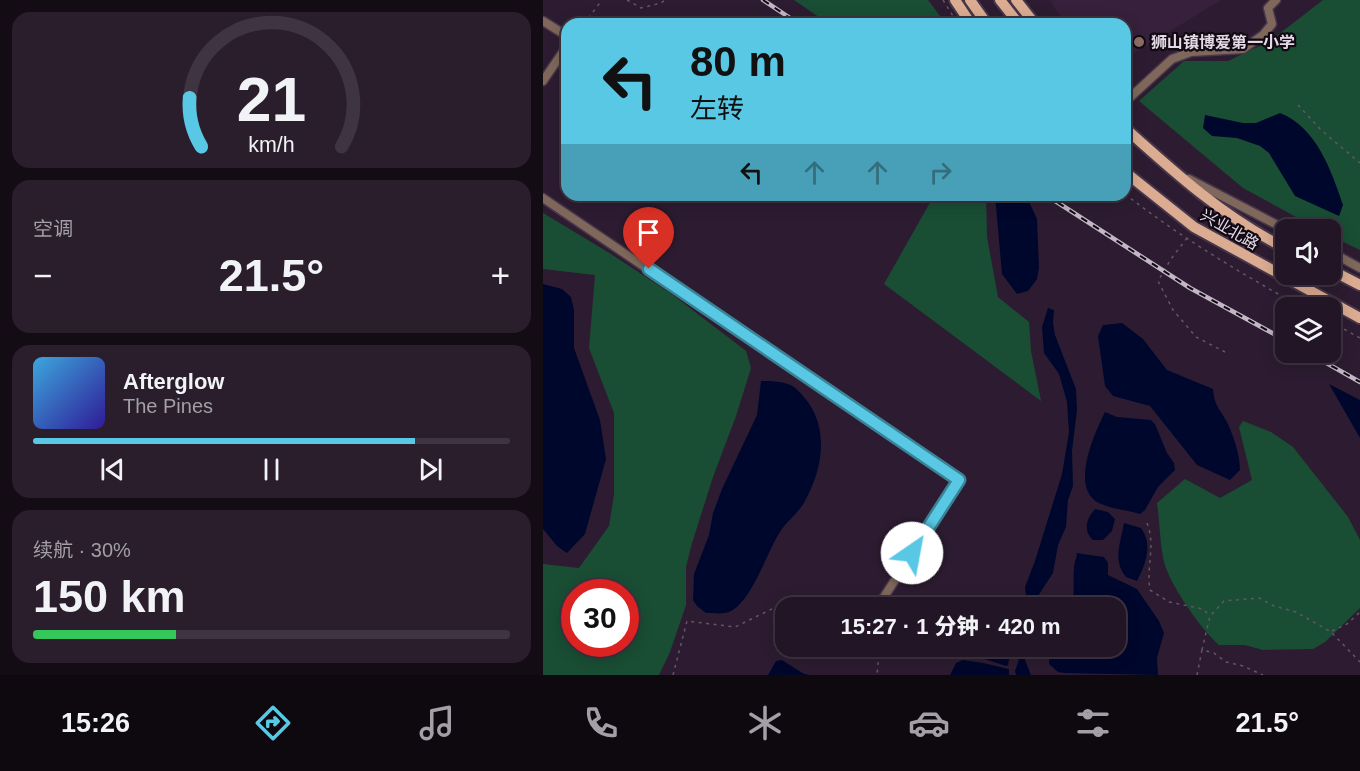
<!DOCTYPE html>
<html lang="zh">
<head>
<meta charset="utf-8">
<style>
	:root { --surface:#221525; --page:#2a1e2d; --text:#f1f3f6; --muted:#a29fa7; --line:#3f3442; --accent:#59c8e5 }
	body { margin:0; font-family:Arial,"Noto Sans SC",sans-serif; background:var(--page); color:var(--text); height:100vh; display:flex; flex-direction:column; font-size:22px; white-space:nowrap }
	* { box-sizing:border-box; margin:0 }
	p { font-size:20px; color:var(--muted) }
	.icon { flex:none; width:33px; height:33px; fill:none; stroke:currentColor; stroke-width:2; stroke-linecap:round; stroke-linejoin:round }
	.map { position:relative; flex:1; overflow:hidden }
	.sheet { display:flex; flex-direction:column; gap:12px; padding:12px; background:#130c14; width:543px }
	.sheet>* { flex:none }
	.banner { position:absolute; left:18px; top:18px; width:570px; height:183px; border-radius:18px; box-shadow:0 3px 15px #0003,0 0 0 2px var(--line); background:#59c8e5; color:#111; overflow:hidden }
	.tools { position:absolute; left:732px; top:219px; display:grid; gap:12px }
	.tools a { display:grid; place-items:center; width:66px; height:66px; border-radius:12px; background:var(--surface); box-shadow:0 3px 15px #0003,0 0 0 2px var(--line); font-size:30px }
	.speed { position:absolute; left:18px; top:579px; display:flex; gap:12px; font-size:30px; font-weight:700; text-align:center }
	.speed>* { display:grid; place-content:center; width:78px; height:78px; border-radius:50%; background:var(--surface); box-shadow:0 3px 15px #0003,0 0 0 2px var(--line); line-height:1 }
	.speed .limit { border:9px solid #d22; background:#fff; color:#111 }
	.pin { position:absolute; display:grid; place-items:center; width:51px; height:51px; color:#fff; margin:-62px -26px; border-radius:50% 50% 50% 0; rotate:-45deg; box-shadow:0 0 6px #0007 }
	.pin .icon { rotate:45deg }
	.me { position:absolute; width:66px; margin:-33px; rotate:33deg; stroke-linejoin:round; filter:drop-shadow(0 0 4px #0008) }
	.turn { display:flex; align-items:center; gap:21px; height:126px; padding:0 30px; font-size:27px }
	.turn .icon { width:78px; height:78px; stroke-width:2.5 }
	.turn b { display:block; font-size:42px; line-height:51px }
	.lanes { display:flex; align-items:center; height:57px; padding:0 30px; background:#0003; justify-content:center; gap:30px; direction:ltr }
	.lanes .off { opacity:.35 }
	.big { font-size:45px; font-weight:800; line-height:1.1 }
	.sheet .card { flex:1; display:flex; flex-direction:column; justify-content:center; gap:9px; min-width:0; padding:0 21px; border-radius:18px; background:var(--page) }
	.sheet .dial { align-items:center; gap:0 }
	.dial svg { height:156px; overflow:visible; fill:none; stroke:var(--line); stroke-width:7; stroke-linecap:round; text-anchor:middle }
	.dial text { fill:var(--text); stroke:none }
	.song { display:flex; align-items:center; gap:18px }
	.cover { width:72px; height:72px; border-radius:9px; background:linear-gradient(135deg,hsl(200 70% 55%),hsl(250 70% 35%)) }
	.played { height:6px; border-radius:3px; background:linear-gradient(90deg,var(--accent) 80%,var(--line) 80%) }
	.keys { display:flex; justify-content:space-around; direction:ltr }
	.heat { display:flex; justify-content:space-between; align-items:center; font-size:33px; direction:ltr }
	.charge { height:9px; border-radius:4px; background:linear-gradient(90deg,#34c759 30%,var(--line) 0) }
	.trip { position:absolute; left:232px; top:597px; width:351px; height:60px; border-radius:18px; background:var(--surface); box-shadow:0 3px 15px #0003,0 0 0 2px var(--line); font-weight:800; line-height:60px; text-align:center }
	.tab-bar { display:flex; height:96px; justify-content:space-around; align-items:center; background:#0e080f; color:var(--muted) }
	.tab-bar .icon { width:42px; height:42px }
	.tab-bar .on { color:var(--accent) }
	.tab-bar b { font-size:27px; color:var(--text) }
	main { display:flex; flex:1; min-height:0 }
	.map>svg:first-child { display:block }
	.built { fill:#36203b }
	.green { fill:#194e34; fill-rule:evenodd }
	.water { fill:#00072c }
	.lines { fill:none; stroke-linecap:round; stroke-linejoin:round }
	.minor-casing { stroke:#47364a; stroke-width:11 }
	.major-casing { stroke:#47364a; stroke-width:14 }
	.path { stroke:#645568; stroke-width:1.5; stroke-dasharray:3 4.5; stroke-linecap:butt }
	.minor { stroke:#7f685b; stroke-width:8 }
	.major { stroke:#dbac91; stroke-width:10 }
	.rail-casing { stroke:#c3b7c6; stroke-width:4.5 }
	.rail { stroke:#110a13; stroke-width:2; stroke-dasharray:7; stroke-linecap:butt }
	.route-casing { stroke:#3a8295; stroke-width:15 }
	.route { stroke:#59c8e5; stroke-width:10 }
	.education-dot { fill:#8d6e63; stroke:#110a13; stroke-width:2 }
	.labels { text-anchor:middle; stroke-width:4.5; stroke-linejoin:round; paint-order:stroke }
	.poi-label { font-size:16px; font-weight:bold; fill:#e4d9e7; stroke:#110a13; text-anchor:start }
	.street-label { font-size:16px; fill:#e4d9e7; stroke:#110a13 }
</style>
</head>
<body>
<main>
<section class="sheet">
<div class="card dial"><svg viewBox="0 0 100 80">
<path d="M14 69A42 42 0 1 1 86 69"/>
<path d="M14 69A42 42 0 0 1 8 44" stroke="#59c8e5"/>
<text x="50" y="56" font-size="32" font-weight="700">21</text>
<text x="50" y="72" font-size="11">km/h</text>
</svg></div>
<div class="card"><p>空调</p>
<div class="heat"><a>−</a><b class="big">21.5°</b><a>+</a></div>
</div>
<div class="card">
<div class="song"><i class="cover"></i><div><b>Afterglow</b><p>The Pines</p></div></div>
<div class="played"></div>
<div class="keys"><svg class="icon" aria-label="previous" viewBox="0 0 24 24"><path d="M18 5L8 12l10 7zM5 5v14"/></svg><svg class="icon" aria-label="pause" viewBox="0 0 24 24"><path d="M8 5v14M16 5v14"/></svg><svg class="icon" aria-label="next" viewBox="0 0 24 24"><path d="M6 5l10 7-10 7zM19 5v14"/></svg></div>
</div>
<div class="card"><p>续航 · 30%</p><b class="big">150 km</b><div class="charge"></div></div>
</section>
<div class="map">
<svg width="817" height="675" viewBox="0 0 817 675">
	<rect width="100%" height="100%" fill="#2d1c31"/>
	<path class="built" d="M507 0H678L582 59V24H526L514 12Z"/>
	<g class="green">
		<path d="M251 0H385L403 24H286Z"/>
		<path d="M780 0H817V250L788 236V230L775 229 700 188 596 101 641 61H685L727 41Z"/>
		<path d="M388 195H443L444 237 455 297 486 322 488 351 498 401 341 284 389 199Z"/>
		<path d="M0 213 68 254 130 295 203 351 208 368 193 416 170 477 149 543 143 567V605L127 652 116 675H0V564L36 568 66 526 71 495V413L46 348 52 275 0 269ZM82 592V644H32V592Z"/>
		<path d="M700 421 728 432 750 447 805 517 817 540V608L782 642 770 649 720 650 702 645H676C658 629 631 590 623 568 617 552 617 521 614 503L642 479 677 498 709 480 696 427Z"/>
	</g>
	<g class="water">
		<path d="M737 113C774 128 788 170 800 205L796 216 752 196 726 153 717 146 694 138 669 136 660 128 662 115 700 123H713Z"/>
		<path d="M452 195H483L494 219 496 268 494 279 485 291 474 294 459 274Z"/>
		<path d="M0 284 19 289 28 297 31 310V348L57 420 63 459 42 534 24 553 14 546 0 529Z"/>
		<path d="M505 308 511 310 510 323 512 335 533 389 534 410 529 451 530 486 525 500 523 527 515 545 510 573 495 596 494 607H484L482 587 492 561 519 474 526 432 524 402 516 374 501 353 499 327Z"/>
		<path d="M579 323 600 339 624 370 670 389C671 406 678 410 685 424 691 438 697 455 697 470L687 480 654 465 607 406 570 396 562 386 555 336 560 325Z"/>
		<path d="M218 381C227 381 236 381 245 384 254 387 259 395 265 402 286 432 279 470 262 501 255 514 241 523 234 537 222 558 210 596 190 610 183 615 171 613 163 613L154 606 150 600 151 574 166 535 170 513 179 489 214 415Z"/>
		<path d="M786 384 817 400V438Z"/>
		<path d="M562 412 574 417 608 420 612 424 624 453 631 463 632 470 615 487 602 510 597 514C584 510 568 509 556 503 526 489 552 432 562 412Z"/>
		<path d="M552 509 565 512 572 519 569 531 560 540H550C540 531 543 519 552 509Z"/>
		<path d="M581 523 598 528C610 544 603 564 594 581L583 577C569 560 578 542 581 523Z"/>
		<path d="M533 553 561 557 565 563V575L594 589 616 621 621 633 614 658 615 675 521 673 515 672 506 664 507 647 573 646V608L528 607C534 590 527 572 534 555Z"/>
		<path d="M422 647H467L468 649 465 665 463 666 420 652Z"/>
		<path d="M480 647H482V660L488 675H473L472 671Z"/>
		<path d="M239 660 261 674 267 675H225L233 661Z"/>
		<path d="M420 660 440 663 466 669V675H407L413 663Z"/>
	</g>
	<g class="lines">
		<defs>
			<g id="minor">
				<path d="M0 21 24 36"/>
				<path d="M0 81 24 46"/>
				<path d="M582 102 629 59 648 52 700 49 720 35 729 24 725 8 733 0"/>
				<path d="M646 179 744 230"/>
				<path d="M0 198 416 480 334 608"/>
				<path d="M788 252 817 268"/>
			</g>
			<g id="major">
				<path d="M412 0 428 24"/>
				<path d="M427 0 444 24"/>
				<path d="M457 0 476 24"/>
				<path d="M473 0 492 24"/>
				<path d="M582 128C632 173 682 218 742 248"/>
				<path d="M582 172 651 227 817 318"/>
				<path d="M788 270 817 285"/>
			</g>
		</defs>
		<use href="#minor" class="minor-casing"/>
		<use href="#major" class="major-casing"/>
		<g class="path">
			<path d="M84 0 98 8 118 3 122 0"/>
			<path d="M400 0 415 24"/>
			<path d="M41 24 59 0"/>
			<path d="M755 105 778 130 817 163"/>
			<path d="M582 194C637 237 699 274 760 308"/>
			<path d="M644 238 628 259 615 281 630 310 653 337 682 352"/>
			<path d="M788 322 817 338"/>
			<path d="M604 523C613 545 603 567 607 590L626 602 660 609 666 615"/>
			<path d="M789 631 804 624 817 612"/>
			<path d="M324 646 336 654 334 675"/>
			<path d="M659 650 667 616 681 601 716 598 731 606 753 612 788 632 817 662"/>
			<path d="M130 675 144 621 192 627 237 605 257 608"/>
			<path d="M654 675 659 650 671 653 683 662 700 666 720 675"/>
		</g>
		<use href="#minor" class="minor"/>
		<use href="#major" class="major"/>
		<defs>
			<g id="rail">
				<path d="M220 0 256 24"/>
				<path d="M503 195 647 288 742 340"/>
				<path d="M764 352 817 382"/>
			</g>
		</defs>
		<use href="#rail" class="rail-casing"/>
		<use href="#rail" class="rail"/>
	</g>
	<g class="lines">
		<defs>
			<path id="route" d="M106 269 416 480 369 553"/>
		</defs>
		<use href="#route" class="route-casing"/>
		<use href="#route" class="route"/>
	</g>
	<circle class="education-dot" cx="596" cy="42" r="6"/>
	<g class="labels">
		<g class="poi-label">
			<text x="608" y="48">狮山镇博爱第一小学</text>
		</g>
		<g class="street-label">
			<text transform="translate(687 229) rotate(30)" y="6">兴业北路</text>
		</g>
	</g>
</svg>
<div class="tools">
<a><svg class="icon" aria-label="sound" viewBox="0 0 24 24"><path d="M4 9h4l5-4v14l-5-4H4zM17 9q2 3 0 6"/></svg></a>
<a><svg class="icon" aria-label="layers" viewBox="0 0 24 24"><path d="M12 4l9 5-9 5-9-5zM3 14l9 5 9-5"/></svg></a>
</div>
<div class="speed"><div class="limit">30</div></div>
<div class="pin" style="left:106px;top:269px;background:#d93025"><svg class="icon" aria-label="arrive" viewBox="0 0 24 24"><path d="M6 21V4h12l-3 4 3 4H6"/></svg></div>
<svg class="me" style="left:369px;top:553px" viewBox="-20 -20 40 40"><circle r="19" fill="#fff"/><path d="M0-13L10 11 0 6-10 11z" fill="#59c8e5"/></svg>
<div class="trip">15:27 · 1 分钟 · 420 m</div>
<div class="banner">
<div class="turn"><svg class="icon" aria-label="left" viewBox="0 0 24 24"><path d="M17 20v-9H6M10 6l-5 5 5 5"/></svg><div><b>80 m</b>左转</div></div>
<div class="lanes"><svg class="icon" aria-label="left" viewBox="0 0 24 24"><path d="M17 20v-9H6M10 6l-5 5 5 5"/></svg><svg class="icon off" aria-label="ahead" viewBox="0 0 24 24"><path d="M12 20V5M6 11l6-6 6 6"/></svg><svg class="icon off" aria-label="ahead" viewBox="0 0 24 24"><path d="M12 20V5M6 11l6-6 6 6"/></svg><svg class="icon off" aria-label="right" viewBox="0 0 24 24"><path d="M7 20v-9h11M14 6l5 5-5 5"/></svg></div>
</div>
</div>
</main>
<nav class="tab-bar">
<b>15:26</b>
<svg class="icon on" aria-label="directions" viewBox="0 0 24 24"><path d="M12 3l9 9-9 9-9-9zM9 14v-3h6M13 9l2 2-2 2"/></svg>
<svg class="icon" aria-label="music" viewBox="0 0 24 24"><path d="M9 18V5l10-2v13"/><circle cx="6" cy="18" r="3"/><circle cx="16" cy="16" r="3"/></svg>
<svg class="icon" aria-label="phone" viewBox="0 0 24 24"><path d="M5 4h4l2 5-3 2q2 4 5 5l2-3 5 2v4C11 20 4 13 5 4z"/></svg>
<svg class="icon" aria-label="climate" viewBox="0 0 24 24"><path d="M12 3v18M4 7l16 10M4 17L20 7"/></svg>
<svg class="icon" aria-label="car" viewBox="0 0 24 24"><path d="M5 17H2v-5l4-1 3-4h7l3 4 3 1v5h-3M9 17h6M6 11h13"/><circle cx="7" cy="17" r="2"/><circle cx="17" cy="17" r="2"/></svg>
<svg class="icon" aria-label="filters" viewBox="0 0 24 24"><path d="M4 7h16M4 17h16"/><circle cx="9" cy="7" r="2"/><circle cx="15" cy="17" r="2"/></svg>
<b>21.5°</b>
</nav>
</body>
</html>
